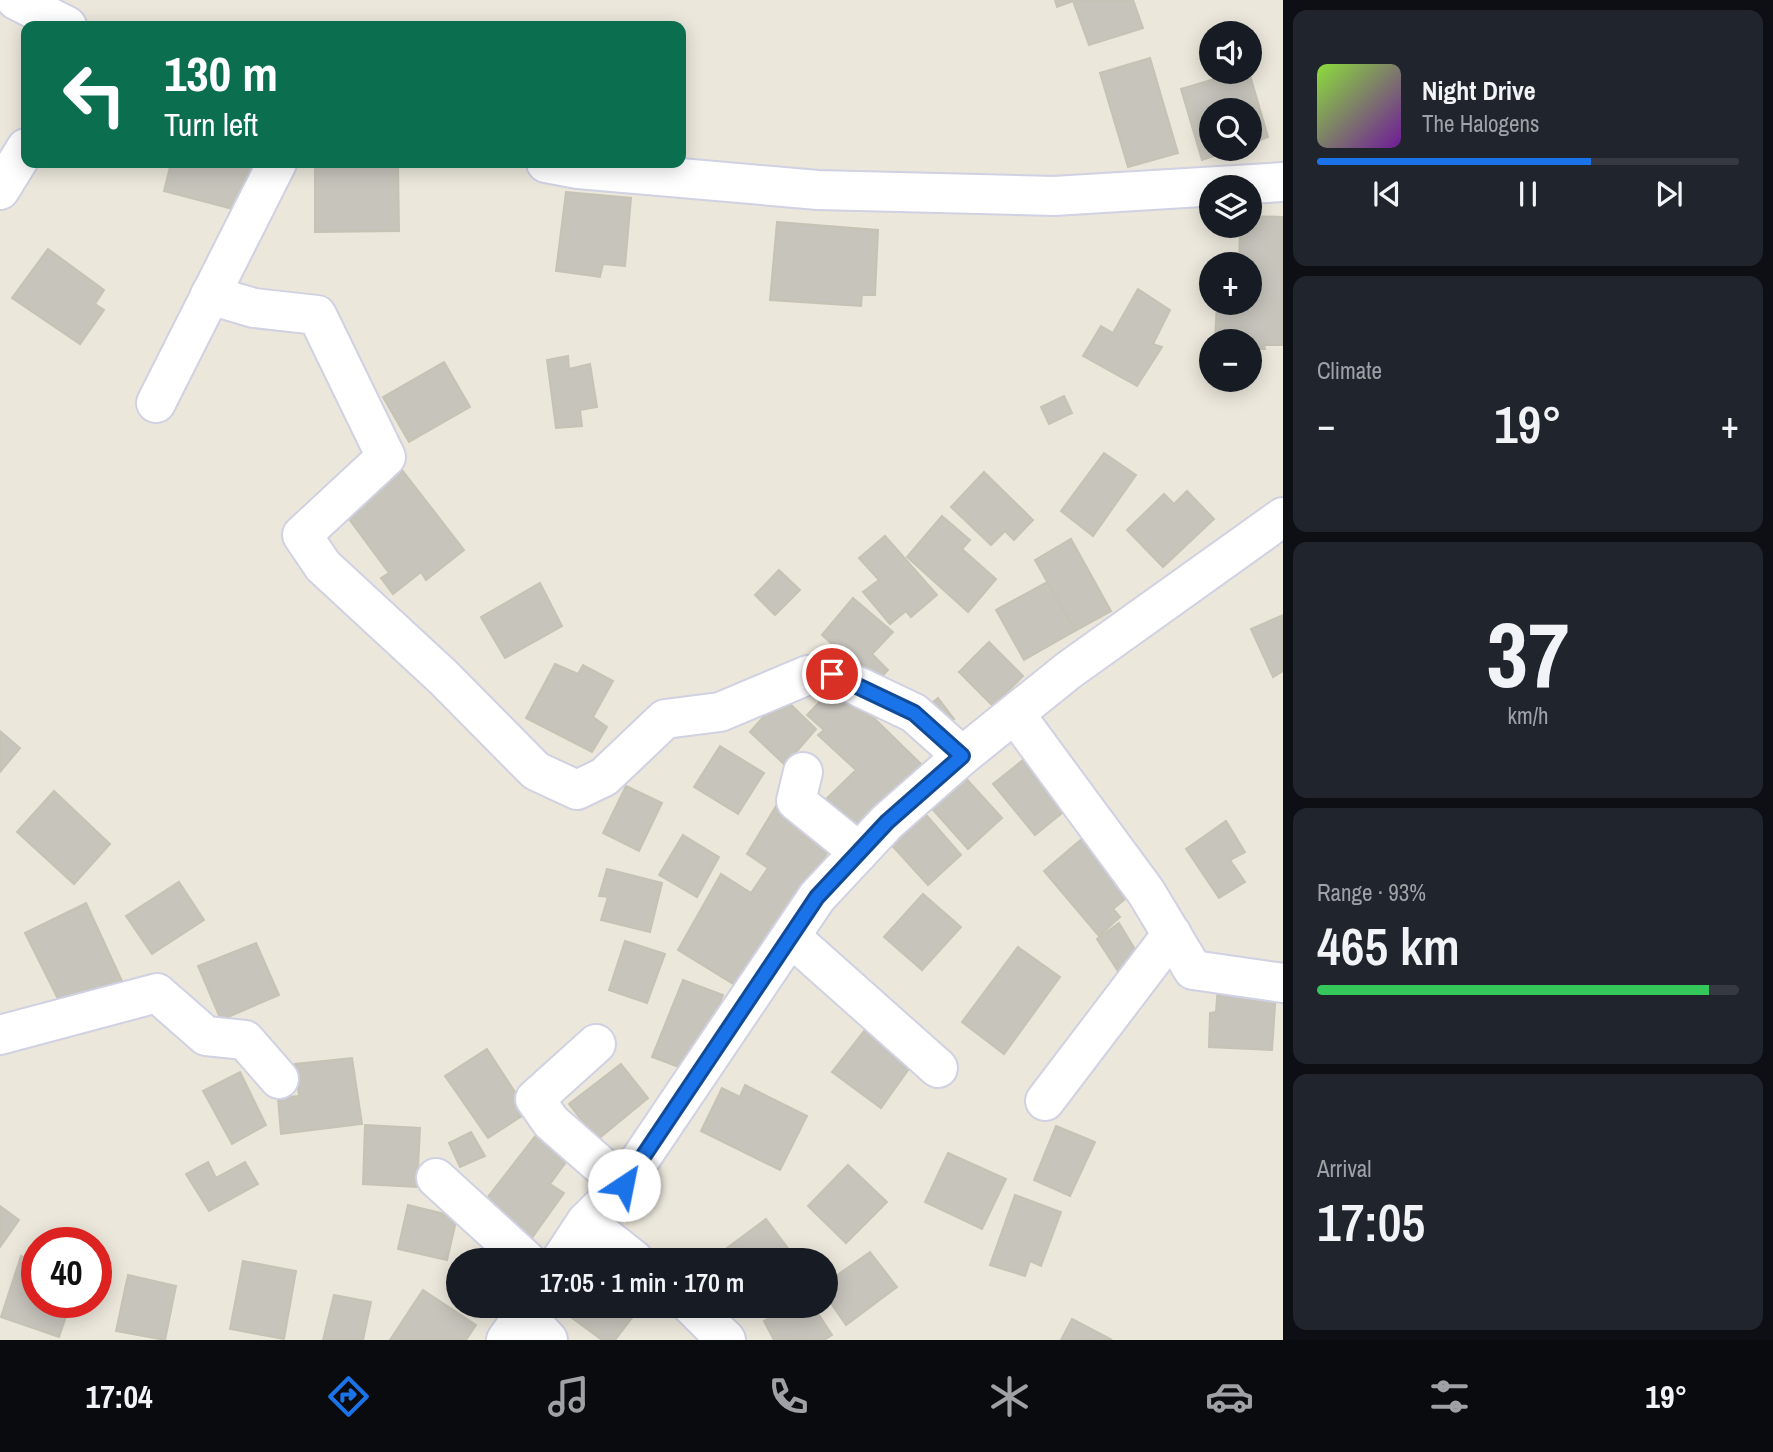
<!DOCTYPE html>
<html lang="en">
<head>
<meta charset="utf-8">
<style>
	:root { --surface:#171b24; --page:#20242c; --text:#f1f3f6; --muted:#9ea1a6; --line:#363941; --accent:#1a73e8 }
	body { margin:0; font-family:"Archivo Narrow",sans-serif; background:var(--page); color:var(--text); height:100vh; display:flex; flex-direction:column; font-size:26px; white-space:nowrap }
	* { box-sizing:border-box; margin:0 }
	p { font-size:23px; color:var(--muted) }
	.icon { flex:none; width:38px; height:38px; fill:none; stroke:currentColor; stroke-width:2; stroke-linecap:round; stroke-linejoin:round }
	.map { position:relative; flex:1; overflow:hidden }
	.drawer { display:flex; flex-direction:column; gap:10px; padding:10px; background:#0d0f14; width:490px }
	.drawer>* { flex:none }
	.top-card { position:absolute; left:21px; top:21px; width:665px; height:147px; border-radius:14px; box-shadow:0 4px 18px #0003; background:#0b6e4f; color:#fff; overflow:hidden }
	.fabs { position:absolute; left:1199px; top:21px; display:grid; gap:14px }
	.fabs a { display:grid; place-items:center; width:63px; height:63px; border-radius:50%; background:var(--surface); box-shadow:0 4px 18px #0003; font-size:35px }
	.speed { position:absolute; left:21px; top:1227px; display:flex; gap:14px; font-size:35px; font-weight:700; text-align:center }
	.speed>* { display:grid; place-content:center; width:91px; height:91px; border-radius:50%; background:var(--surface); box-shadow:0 4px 18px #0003; line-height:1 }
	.speed .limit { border:10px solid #d22; background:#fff; color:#111 }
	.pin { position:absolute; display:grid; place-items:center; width:60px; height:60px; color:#fff; margin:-30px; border:4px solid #fff; border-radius:50%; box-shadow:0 2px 7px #0007 }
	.me { position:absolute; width:77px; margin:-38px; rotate:34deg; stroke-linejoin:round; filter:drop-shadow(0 0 5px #0008) }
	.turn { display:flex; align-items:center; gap:24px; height:147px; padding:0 28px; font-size:32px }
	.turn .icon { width:91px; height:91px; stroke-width:2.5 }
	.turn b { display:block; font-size:49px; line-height:60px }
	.big { font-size:52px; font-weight:600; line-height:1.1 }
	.drawer .widget { flex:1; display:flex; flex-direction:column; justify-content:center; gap:10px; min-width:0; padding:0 24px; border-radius:14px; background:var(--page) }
	.drawer .dial { align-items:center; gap:0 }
	.dial b { font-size:91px; line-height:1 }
	.song { display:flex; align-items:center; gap:21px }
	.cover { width:84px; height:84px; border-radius:10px; background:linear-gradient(135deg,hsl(90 70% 55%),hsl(280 70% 35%)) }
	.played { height:7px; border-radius:4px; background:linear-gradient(90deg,var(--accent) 65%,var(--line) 65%) }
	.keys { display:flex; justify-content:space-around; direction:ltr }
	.heat { display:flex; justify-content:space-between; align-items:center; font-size:38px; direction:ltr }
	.charge { height:10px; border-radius:5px; background:linear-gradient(90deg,#34c759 93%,var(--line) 0) }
	.trip { position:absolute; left:446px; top:1248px; width:392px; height:70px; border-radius:35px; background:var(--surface); box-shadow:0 4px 18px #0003; font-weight:600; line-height:70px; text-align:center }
	.dock { display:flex; height:112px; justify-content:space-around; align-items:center; background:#090b0e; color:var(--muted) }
	.dock .icon { width:49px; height:49px }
	.dock .on { color:var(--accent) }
	.dock b { font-size:32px; color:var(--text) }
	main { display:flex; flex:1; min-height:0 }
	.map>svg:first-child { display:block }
	.building { fill:#c6c4bb; stroke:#c6c3b5; stroke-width:2 }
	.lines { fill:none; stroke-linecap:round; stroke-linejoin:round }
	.minor-casing { stroke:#d0d1e2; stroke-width:42 }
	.minor { stroke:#fff; stroke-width:38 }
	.route-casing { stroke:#114b97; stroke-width:18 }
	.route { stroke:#1a73e8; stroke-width:12 }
</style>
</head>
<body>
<main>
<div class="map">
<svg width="1283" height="1340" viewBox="0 0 1283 1340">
	<rect width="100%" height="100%" fill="#ebe7db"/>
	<g class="building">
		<path d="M1055 0H1133L1143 28 1089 45 1073 1 1057 7Z"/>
		<path d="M1150 58 1178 153 1128 167 1100 73Z"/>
		<path d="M1238 72H1249L1268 137 1250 144V110H1211V139L1208 140 1214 156 1202 160 1181 89Z"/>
		<path d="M171 163H259L248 213 164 191Z"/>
		<path d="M315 163H398L399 231 315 232Z"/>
		<path d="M566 192 631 198 625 266 603 264 600 277 556 271Z"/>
		<path d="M1250 216 1283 217V345H1264L1265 349H1250V341H1215L1217 303H1250V264H1239L1240 226H1250Z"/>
		<path d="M777 222 878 230 875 295H862L861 306 770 300Z"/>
		<path d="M48 249 104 290 95 304 104 310 80 344 12 298Z"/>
		<path d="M1138 289 1170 310 1153 344 1162 347 1137 386 1083 356 1101 326 1113 333Z"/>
		<path d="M568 356 569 369 590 364 597 407 580 410 582 426 556 428 547 360Z"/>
		<path d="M444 362 470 407 409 442 383 397Z"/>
		<path d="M1064 396 1072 413 1049 424 1041 407Z"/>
		<path d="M1104 453 1136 475 1093 536 1061 511Z"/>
		<path d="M402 470 464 550 426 580 421 572 393 594 381 578 389 573 346 515Z"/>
		<path d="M984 472 1033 520 1014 540 1005 531 991 545 951 507Z"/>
		<path d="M1187 491 1214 519 1163 567 1127 530 1164 494 1174 504Z"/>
		<path d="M942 516 970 540 962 549 996 579 968 612 907 557Z"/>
		<path d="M885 536 937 595 911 617 906 611 890 624 863 592 879 580 859 558Z"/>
		<path d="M1071 539 1111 611 1075 631 1035 560Z"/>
		<path d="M779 570 800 590 775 615 755 595Z"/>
		<path d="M1047 582 1075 631 1024 660 996 610Z"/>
		<path d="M540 583 562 626 505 658 481 617Z"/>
		<path d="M853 598 893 632 872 654 888 670 875 684 822 635Z"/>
		<path d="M1283 615V671L1273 677 1251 629Z"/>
		<path d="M989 642 1023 676 993 706 959 672Z"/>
		<path d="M555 664 578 674 583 665 613 681 593 717 607 727 592 752 526 718Z"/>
		<path d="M838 683 922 765 852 837 819 806 856 770 818 735 824 730 807 715Z"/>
		<path d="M782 696 816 729 785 765 750 732Z"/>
		<path d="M938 698 954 719 943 727 928 706Z"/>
		<path d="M0 731 20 748 0 772Z"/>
		<path d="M720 746 764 773 738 814 694 787Z"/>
		<path d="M1028 756 1068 808 1035 835 993 784Z"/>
		<path d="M961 773 1002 818 968 849 927 803Z"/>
		<path d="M626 786 662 803 639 851 603 833Z"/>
		<path d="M54 791 110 844 74 884 17 832Z"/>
		<path d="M776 806 835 839 748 993 678 950 721 874 751 893 768 868 747 854Z"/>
		<path d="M921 809 961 855 928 885 887 840Z"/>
		<path d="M1226 821 1245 852 1230 860 1245 882 1219 898 1186 849Z"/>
		<path d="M1090 832 1137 889 1113 909 1120 917 1099 936 1044 871Z"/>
		<path d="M683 835 719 857 697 897 659 875Z"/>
		<path d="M607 869 662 883 650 932 601 920 608 897 599 896Z"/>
		<path d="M179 882 204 920 152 954 126 916Z"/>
		<path d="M923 894 961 927 922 970 884 937Z"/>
		<path d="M86 903 122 981 64 1011 25 933Z"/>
		<path d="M1119 923 1139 956 1118 971 1097 939Z"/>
		<path d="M625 941 665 954 647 1003 609 990Z"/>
		<path d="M256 943 279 995 221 1020 198 966Z"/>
		<path d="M1018 947 1060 977 1004 1054 962 1022Z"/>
		<path d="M683 980 723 995 692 1072 652 1057Z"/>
		<path d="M1218 986 1276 991 1272 1050 1209 1047 1210 1013 1216 1012Z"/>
		<path d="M872 1021 918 1056 881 1108 832 1072Z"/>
		<path d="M487 1049 528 1112 488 1138 445 1076Z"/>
		<path d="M352 1058 362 1124 281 1134 278 1098 299 1096 295 1064Z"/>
		<path d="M621 1064 648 1098 597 1140 569 1104Z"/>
		<path d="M240 1072 266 1125 232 1144 203 1091Z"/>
		<path d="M745 1085 807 1116 780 1170 701 1131 722 1088 740 1097Z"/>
		<path d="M365 1125 420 1128 417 1187 363 1184Z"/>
		<path d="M1056 1126 1095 1142 1070 1196 1034 1180Z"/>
		<path d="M471 1132 485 1156 460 1167 449 1143Z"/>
		<path d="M537 1134 569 1158 550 1184 564 1193 529 1242 480 1207Z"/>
		<path d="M948 1153 1006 1179 982 1229 925 1202Z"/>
		<path d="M208 1162 216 1178 245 1162 258 1184 209 1211 186 1174Z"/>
		<path d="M848 1165 887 1202 846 1243 808 1206Z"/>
		<path d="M1015 1195 1061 1212 1041 1266 1030 1261 1025 1276 990 1265Z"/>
		<path d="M408 1205 457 1217 447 1260 398 1249Z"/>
		<path d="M0 1206 19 1220 0 1247Z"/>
		<path d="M766 1219 796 1259 711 1260Z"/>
		<path d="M870 1252 897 1287 846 1325 826 1296V1283Z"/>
		<path d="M21 1256 37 1263V1302H71L59 1337 1 1317Z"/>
		<path d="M243 1261 296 1271 284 1339 230 1329Z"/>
		<path d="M128 1275 176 1286 165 1340 116 1331Z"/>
		<path d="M423 1290 476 1325 466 1340H390Z"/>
		<path d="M334 1295 371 1302 363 1340H323Z"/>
		<path d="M569 1306H641L615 1340H602L564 1312Z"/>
		<path d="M789 1306H813L832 1335 824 1340H774L764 1321Z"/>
		<path d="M1072 1319 1112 1340H1061Z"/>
	</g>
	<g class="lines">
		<defs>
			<g id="minor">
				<path d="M16 0 67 26"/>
				<path d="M546 163 578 169 818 190 1054 196 1283 182"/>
				<path d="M0 190 26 148"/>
				<path d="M210 295 254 308 317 315 386 457 302 535 323 566 443 677 536 771 577 790 604 777 665 719 720 712 808 675 832 674 914 713 962 756"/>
				<path d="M156 403 277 163"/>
				<path d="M1015 714 1146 892 1193 970 1283 983"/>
				<path d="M803 772 796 801 859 852"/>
				<path d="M791 937 938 1068"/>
				<path d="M0 1035 157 993 206 1036 245 1040 279 1079"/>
				<path d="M596 1044 535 1099 551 1122 623 1185"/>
				<path d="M1045 1101 1172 934"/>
				<path d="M436 1178 526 1260"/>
				<path d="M586 1222 634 1260"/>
				<path d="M561 1260 586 1222 623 1185 817 897 887 822 962 756 1069 670 1283 517"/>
				<path d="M692 1306 726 1340"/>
				<path d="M524 1314 548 1340"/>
				<path d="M506 1340 530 1306"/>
			</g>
		</defs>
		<use href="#minor" class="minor-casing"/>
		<use href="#minor" class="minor"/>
	</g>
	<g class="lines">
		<defs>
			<path id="route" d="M624 1185 817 897 887 822 962 756 914 713 832 674"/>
		</defs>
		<use href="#route" class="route-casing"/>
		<use href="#route" class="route"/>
	</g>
</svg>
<div class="fabs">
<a><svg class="icon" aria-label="sound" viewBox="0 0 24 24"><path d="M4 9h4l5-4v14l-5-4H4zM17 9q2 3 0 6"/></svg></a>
<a><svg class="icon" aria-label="search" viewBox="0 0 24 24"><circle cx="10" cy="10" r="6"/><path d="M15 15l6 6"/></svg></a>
<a><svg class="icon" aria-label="layers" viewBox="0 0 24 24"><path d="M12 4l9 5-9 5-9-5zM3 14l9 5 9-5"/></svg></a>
<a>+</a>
<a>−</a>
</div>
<div class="speed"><div class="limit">40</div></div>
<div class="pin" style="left:832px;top:674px;background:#d93025"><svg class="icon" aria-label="arrive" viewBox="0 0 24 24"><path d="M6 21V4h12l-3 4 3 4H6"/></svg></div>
<svg class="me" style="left:624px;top:1185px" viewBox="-20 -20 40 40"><circle r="19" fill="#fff"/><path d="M0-13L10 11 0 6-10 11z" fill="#1a73e8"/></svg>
<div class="trip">17:05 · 1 min · 170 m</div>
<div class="top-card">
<div class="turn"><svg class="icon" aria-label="left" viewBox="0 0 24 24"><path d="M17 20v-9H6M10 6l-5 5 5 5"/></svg><div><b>130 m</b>Turn left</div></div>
</div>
</div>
<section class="drawer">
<div class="widget">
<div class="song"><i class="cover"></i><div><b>Night Drive</b><p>The Halogens</p></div></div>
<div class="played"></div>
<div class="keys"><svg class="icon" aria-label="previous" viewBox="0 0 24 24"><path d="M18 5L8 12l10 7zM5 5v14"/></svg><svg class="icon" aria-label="pause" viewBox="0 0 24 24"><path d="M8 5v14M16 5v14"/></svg><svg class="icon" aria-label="next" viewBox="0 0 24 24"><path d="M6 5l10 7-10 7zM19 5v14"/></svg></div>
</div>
<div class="widget"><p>Climate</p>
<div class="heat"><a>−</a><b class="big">19°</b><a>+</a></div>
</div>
<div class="widget dial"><b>37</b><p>km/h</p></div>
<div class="widget"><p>Range · 93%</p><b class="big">465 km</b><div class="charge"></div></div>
<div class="widget"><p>Arrival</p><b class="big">17:05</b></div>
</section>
</main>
<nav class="dock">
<b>17:04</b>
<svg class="icon on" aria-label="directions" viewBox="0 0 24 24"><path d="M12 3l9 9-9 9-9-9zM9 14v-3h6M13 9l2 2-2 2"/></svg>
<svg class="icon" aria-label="music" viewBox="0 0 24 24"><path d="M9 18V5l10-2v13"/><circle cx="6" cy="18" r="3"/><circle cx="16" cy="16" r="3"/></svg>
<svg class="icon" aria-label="phone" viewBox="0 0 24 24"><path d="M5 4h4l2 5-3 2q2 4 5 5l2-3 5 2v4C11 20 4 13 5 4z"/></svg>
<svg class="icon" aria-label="climate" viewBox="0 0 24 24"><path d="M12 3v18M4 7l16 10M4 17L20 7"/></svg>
<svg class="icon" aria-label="car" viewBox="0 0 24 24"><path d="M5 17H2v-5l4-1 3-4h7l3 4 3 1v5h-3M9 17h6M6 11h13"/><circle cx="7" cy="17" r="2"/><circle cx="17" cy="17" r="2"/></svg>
<svg class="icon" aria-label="filters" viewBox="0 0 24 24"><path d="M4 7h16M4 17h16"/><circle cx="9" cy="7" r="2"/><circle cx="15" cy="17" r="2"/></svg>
<b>19°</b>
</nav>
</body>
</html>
